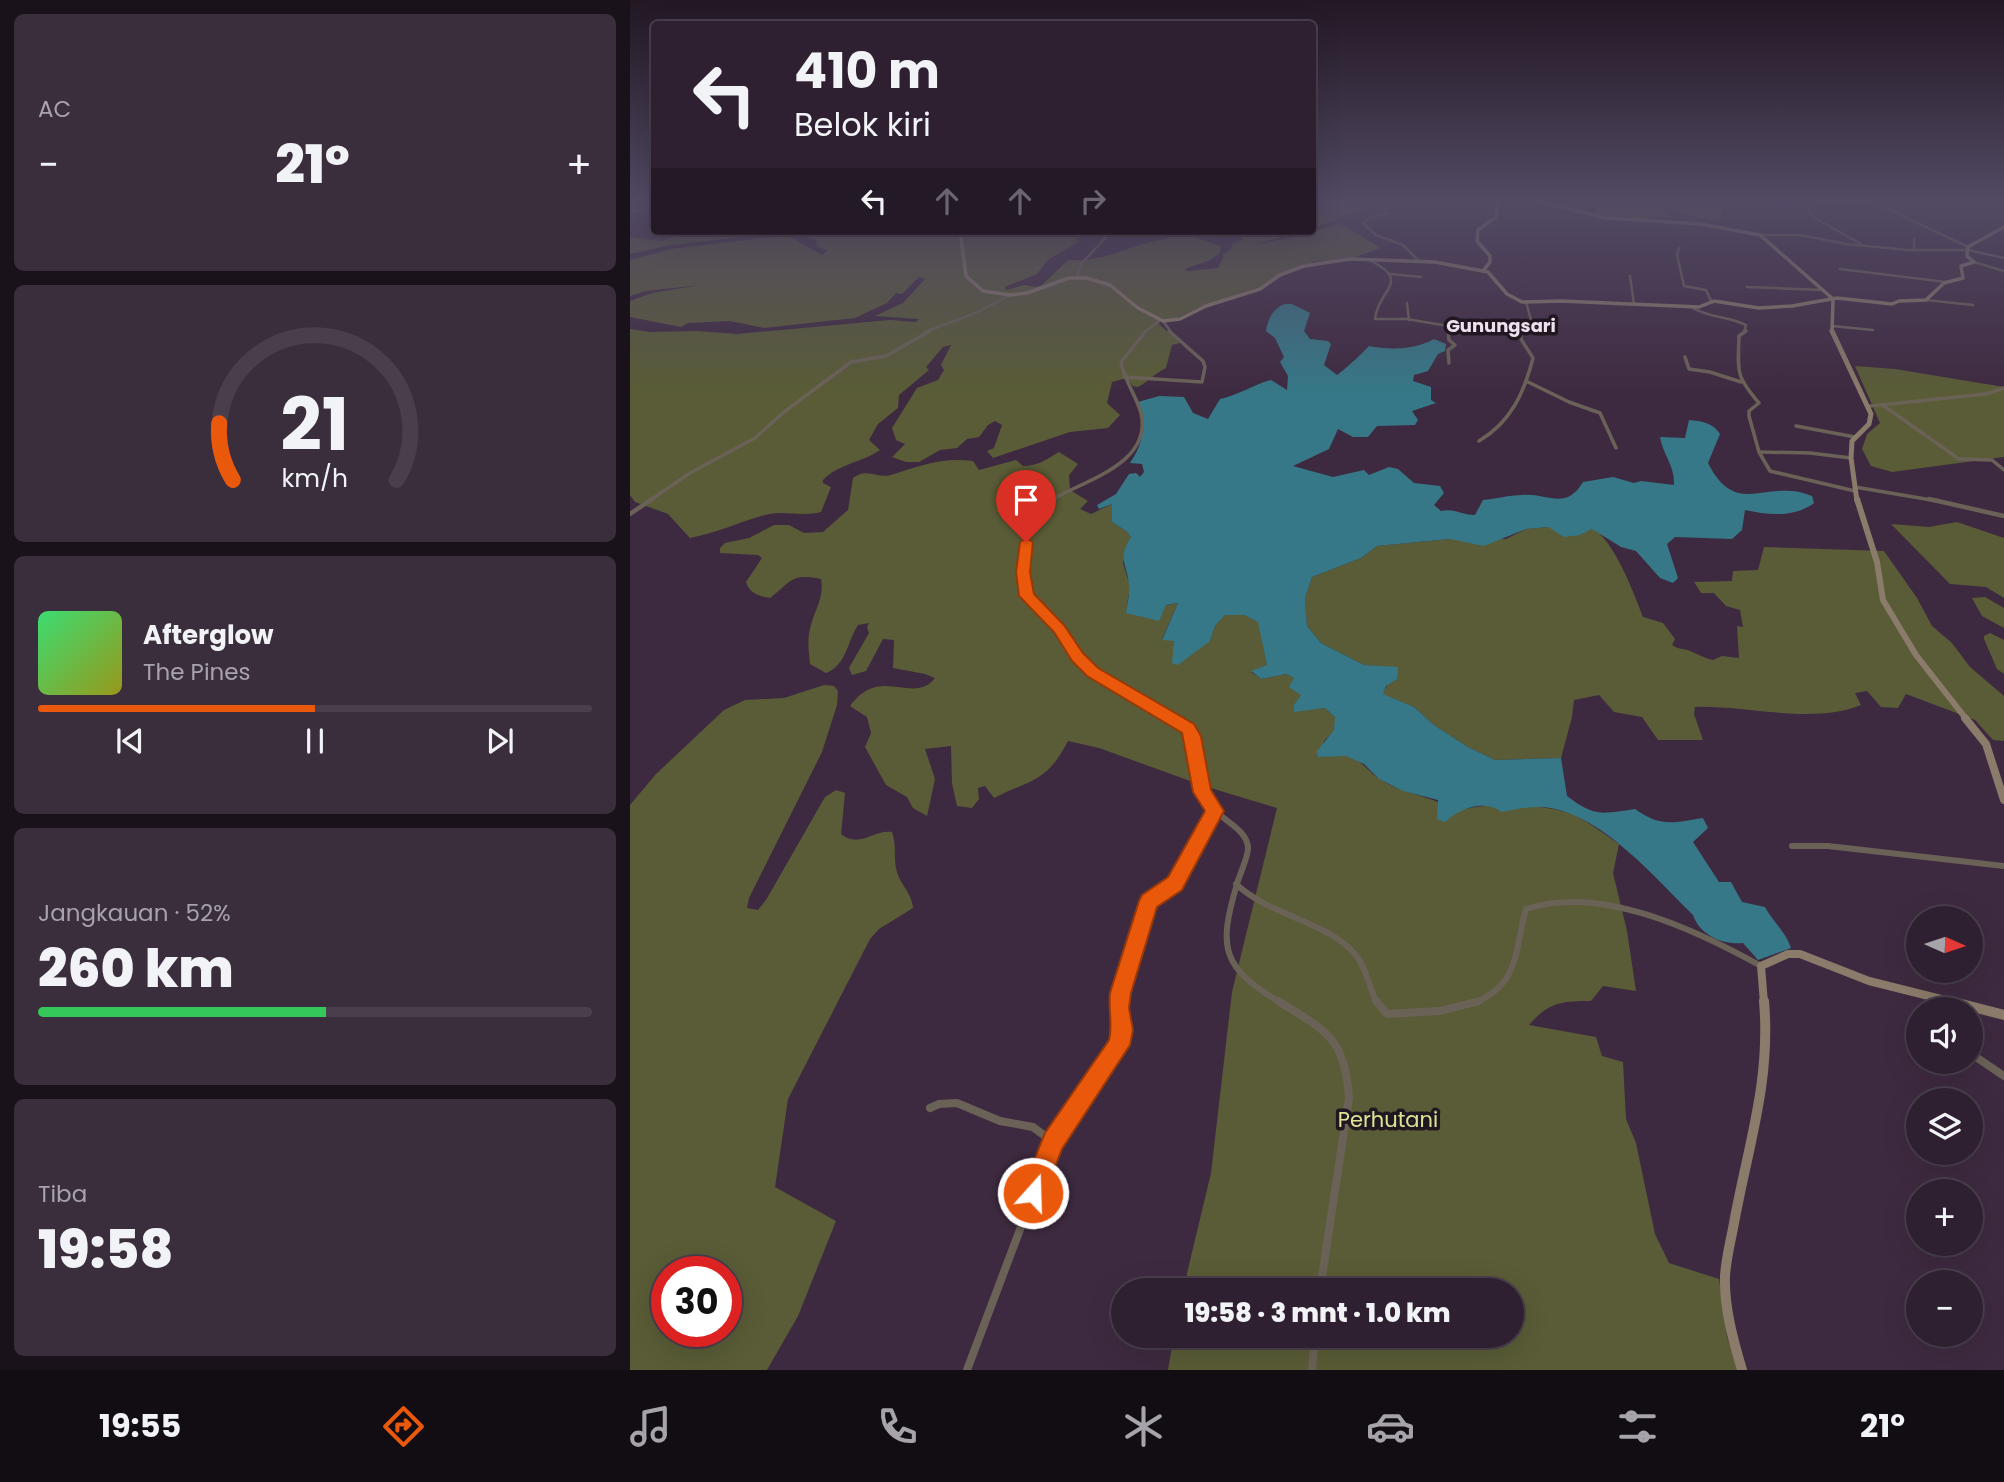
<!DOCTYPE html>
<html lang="id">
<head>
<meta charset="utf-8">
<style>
	:root { --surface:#2e2030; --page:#3a2d3c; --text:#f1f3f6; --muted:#a7a3ab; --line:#493e4c; --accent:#ea580c }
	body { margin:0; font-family:Poppins,sans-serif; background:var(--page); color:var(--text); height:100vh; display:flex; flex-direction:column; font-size:26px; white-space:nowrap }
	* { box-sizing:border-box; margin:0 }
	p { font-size:23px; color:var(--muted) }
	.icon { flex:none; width:38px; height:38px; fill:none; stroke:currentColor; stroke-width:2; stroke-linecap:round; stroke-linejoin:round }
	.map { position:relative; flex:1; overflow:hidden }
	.sheet { display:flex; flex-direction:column; gap:14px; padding:14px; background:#19121a; width:630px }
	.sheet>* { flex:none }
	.top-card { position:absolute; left:21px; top:21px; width:665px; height:214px; border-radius:7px; box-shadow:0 7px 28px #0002,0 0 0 2px var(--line); background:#2e2030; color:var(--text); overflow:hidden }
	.needle { width:46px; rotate:93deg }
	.buttons { position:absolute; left:1276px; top:906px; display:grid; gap:14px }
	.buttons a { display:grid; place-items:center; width:77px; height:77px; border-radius:50%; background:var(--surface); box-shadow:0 7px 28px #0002,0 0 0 2px var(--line); font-size:35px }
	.speed { position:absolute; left:21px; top:1256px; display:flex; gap:14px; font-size:35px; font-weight:700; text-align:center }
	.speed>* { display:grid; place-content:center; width:91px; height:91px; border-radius:50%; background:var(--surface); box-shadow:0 7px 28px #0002,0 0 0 2px var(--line); line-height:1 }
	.speed .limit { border:10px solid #d22; background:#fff; color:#111 }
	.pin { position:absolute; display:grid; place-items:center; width:60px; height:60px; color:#fff; margin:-72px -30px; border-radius:50% 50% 50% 0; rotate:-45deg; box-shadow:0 0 7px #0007 }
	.pin .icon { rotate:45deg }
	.me { position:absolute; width:77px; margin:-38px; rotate:20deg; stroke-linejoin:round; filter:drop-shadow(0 0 5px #0008) }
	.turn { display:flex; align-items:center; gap:24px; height:147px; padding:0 28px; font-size:32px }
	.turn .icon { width:91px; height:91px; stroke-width:2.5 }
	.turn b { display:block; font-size:49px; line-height:60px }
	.lanes { display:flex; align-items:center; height:66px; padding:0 28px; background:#0003; justify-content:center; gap:35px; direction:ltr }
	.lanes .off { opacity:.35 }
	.big { font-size:52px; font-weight:800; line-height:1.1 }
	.sheet .card { flex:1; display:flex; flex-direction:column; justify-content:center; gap:10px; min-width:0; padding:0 24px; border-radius:10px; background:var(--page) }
	.sheet .dial { align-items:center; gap:0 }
	.dial svg { height:182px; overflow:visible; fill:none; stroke:var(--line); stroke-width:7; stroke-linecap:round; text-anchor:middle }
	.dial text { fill:var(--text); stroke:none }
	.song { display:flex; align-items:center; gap:21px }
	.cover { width:84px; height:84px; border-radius:10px; background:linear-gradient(135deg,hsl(140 70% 55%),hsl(60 70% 35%)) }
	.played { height:7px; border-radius:4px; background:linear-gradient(90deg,var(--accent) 50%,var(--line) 50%) }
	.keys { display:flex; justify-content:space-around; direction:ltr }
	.heat { display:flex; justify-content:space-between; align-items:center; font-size:38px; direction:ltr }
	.charge { height:10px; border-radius:5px; background:linear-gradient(90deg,#34c759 52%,var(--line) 0) }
	.trip { position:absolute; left:481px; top:1278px; width:413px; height:70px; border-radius:35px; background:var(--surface); box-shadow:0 7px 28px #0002,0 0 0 2px var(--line); font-weight:800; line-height:70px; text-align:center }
	.menu { display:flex; height:112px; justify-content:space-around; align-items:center; background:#120d13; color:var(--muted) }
	.menu .icon { width:49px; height:49px }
	.menu .current { color:var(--accent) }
	.menu b { font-size:32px; color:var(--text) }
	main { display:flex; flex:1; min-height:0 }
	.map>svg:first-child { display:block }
	.green { fill:#595c36; fill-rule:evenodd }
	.water { fill:#367887 }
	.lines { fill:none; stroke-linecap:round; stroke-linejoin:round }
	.street-far4 { stroke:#6b6257; stroke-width:2.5 }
	.street-far3 { stroke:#6b6257; stroke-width:3.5 }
	.street-far2 { stroke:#6b6257; stroke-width:4.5 }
	.street-far1 { stroke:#6b6257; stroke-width:6 }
	.street { stroke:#6b6257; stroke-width:8 }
	.secondary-far4 { stroke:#8b7b6a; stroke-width:3.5 }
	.secondary-far3 { stroke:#8b7b6a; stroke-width:5 }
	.secondary-far2 { stroke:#8b7b6a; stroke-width:6 }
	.secondary-far1 { stroke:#8b7b6a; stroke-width:8 }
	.secondary { stroke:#8b7b6a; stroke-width:10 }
	.route { fill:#ea580c; stroke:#983908; stroke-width:2 }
	.labels { text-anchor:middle; stroke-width:7; stroke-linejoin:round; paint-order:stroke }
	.far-quarter-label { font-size:18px; font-weight:bold; fill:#eee1ef; stroke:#201721 }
	.near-park-label { font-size:21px; fill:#dde394; stroke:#201721 }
</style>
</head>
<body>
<main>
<section class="sheet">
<div class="card"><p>AC</p>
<div class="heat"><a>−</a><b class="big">21°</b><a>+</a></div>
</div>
<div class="card dial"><svg viewBox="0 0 100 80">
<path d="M14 69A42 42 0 1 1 86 69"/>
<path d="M14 69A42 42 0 0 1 8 44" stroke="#ea580c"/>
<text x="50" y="56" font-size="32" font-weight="700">21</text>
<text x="50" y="72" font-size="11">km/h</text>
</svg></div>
<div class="card">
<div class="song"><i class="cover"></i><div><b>Afterglow</b><p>The Pines</p></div></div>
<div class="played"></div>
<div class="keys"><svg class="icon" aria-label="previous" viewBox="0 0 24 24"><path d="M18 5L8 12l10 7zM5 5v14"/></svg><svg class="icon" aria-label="pause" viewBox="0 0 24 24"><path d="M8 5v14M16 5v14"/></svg><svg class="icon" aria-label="next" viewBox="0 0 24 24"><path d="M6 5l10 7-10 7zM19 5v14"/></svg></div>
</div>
<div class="card"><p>Jangkauan · 52%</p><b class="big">260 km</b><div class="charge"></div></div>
<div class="card"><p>Tiba</p><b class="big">19:58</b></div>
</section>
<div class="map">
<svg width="1374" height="1370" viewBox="0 0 1374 1370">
	<rect width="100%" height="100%" fill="#3e2a40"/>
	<g class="green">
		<path d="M683 201H755L761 205 757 210 734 209 683 228Z"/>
		<path d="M968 201H1095L1101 204 1094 208 1089 219C1069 221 1056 215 1039 206L1031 208 1043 218 1019 217 1011 221 965 215Z"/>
		<path d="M709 223 751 248 723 258 683 262 655 271 635 285 568 308 547 318 531 320 529 324 550 343 542 345 536 368C524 374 519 381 508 387L503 386 496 378 482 382 477 403 490 415 478 428 440 432 363 458 357 451 364 448 372 425 365 421 358 425 349 437 337 439 327 448 310 450 289 462H276L262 457 275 444 266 440 262 428 287 388 308 380 314 370 311 365 321 345 313 347 296 367 299 370 269 395 268 408 248 424 239 440 250 450C231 463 210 463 193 480V483L201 487 191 512C172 517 154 510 135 515 109 522 87 533 60 538L38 514 5 502 0 495V329L21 332 67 331 107 334 260 320 286 322 289 319 245 316 273 303 295 279 289 277 272 294 266 293 257 303 225 318 134 328 100 321 58 323 51 327 0 317V301L22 293 70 285 16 291 0 296V260L41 249 157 235 192 255 197 251 187 246 186 240 179 238V234L198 231H448L451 234 446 239 449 242 419 259 407 274 375 287 376 290 394 285 406 287 412 285 438 260C473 263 497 246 530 240 542 238 542 231 561 231L562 236 590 246 591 251C576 266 571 261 554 270L558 271 588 268 594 256 592 255 600 250 603 243 613 240 608 233H595L582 238 569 231H673L619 246 674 235Z"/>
		<path d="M61 231H164L41 245 0 254V237L32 241Z"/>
		<path d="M1225 366 1265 369 1374 387V457L1262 472 1241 466 1232 449 1237 434 1250 423Z"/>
		<path d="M429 452 448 464 439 475 440 490 458 501 450 509 461 514 482 504V522L496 531 501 537 493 563 500 586 496 613 548 603 532 639 575 643 580 641 585 626 595 615H614L629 622 637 665 621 672 631 679 656 674 664 678 671 695 664 711 695 708 705 717V730L694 741 689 757C697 757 708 754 716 756 732 759 739 773 751 780 777 796 801 795 826 811 858 802 911 803 942 814 958 821 974 834 989 844L983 873 997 931 1006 991 973 986 961 1001C932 1001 919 1002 899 1025L966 1037 972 1056 993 1062 996 1119 1006 1143 1025 1234 1039 1263 1089 1279 1097 1336 1107 1370H538L544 1335H882V1290H553L581 1173 602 992 647 808 574 786 469 748 438 741C417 782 402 779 364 798L355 786 348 788 349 799 342 808 327 806 322 783 321 746 295 749 305 779 297 816 283 808 277 797 256 785 235 747 241 733 237 717 220 706C251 664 283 706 305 678L295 674 263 668 264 640 253 639 236 671 222 675 219 668 239 633 237 627 239 623 228 625C218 640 216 666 196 673L180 664C179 653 177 641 180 629 183 612 195 598 191 579 161 573 162 581 140 598 129 596 120 594 116 582L132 558 128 555 90 553V548L95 543 119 538 144 525H159L174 533 193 532 218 510 223 478C237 467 247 479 261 475 289 466 313 457 343 461L349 470 386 460 393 466C408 466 417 459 429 452Z"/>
		<path d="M1327 522 1374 538V598L1356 587 1320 584 1261 524 1299 527Z"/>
		<path d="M918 527 950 535 962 528C984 540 1004 593 1013 617L1033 623 1045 639 1042 645C1049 650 1053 648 1060 651 1068 654 1074 658 1083 660L1092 656 1109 658 1107 626 1113 627 1110 610 1096 606 1084 593H1071L1064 582 1102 581 1103 571 1128 570 1134 547 1254 551 1287 598 1302 626 1322 643 1340 667 1374 696V741L1363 740 1345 720 1276 694 1268 708 1251 707 1237 691 1225 693 1231 705C1183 725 1115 705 1065 707L1064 714 1073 740H1028L1012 717 984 712 969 695 944 700 942 717 931 758 865 760 838 747 804 725 784 707 752 694 768 668 734 665 691 643 677 626 675 598 682 577 731 558 747 546 820 539H876L896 529Z"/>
		<path d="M1355 597 1374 608V628L1352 616 1342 598Z"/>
		<path d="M1360 633 1374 640V674L1367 669 1354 639V636Z"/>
		<path d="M194 685 204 686 208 691 207 705 192 752 119 898 117 908 128 910 136 900 195 797 206 790 215 793 211 834C229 849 244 829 262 832 267 846 263 859 267 872 271 886 282 893 283 908L249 929 240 939 158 1099 145 1187 206 1221 168 1316 137 1370H0V805L26 774 94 710 115 700 154 698ZM37 1272H96V1332H37Z"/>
	</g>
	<path class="water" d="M655 304H662L680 313 674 331 680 339 698 341 701 344 694 365 707 375C711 373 737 349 739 346 759 350 785 350 804 339L816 344 815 351 808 354 798 371 784 375 783 381 801 387V400L806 403 782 411 788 420 785 425 747 426 738 437H723L708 429 699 449 663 466 703 477 734 470 739 475 759 467 768 469 784 483 810 486 814 493 804 505 811 511C824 508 832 515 845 515L853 500C866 499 879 495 892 495 918 493 936 511 953 482L983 477 1004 483 1011 481 1044 485C1045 466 1033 455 1030 437L1055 438 1059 420C1072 421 1083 423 1090 434L1078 463C1107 520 1136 477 1182 496L1184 503C1164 518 1138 515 1115 510L1112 530 1102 539 1045 537 1037 544 1048 578 1043 583 1030 578 1006 551 991 547 962 529 950 535 934 537 918 527 896 529 854 546 820 539 747 546 731 558 682 577 675 598 677 626 691 643 734 665 768 667 767 679 756 686 753 694 784 707 804 725 838 747 865 760 931 758 937 796C964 817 972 814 1005 809 1030 827 1043 823 1073 818L1078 828 1063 842 1089 882H1101L1112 902 1135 907C1143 922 1156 932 1161 948L1128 960 1113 943C1092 945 1070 935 1063 915 1025 878 975 818 921 808 905 805 888 809 872 812 854 799 830 808 815 822L807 819 808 800 773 791 749 779 734 764 716 756 688 757 687 751 704 730 705 717 695 708 664 712V705L671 695 659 687 664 678 656 674 631 679 621 671 637 665 628 622 614 615H595L585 626 580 641 548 665 542 663 544 641 532 640 548 603 536 605 529 621 496 613C497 605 500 594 499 585 497 563 487 559 501 537L496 531 482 522V504L469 509 467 505 486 494 499 474 506 473 510 477 514 472 512 464 500 463C514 443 516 424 508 402L529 396 554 397 563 413 578 419 590 399C609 395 622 385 641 380L657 390 658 376 650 362 654 357 645 338 636 331C638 319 643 308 655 304Z"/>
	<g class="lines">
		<g class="street-far4">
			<path d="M1176 201 1180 206 1179 212 1185 218 1231 244"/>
			<path d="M1241 201 1338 247"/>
			<path d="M1178 203 1241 202"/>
			<path d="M933 209 937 201"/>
			<path d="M0 212 24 207"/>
			<path d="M758 213 739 218 733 223 746 235 773 245 789 261"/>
			<path d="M483 231H509"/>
			<path d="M1130 235H1170L1216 244 1278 250H1338L1374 258"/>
			<path d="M1284 239V250"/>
			<path d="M1049 248 1047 255 1054 286 1076 290 1082 303"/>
			<path d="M741 261C782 282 748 289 745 319H777L824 327 891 328"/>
			<path d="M1344 262 1374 271"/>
			<path d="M1210 269 1316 282"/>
			<path d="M760 274 791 277"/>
			<path d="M1000 276 1004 304"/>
			<path d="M447 277 451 264 482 231"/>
			<path d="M1117 287 1193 290"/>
			<path d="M1296 300 1343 305"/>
			<path d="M777 303 779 320"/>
			<path d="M1061 307C1078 318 1098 316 1116 325L1114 332"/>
			<path d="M533 321 541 332"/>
			<path d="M814 325 819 332"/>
			<path d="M1202 326 1243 330"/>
			<path d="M295 332 348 312 380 295"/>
			<path d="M515 332 530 320"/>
			<path d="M891 332V328L901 320 896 302"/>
		</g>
		<g class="street-far3">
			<path d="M818 331 819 340 825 345 818 350 819 363"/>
			<path d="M1116 331 1109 336C1108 372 1105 375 1129 403L1119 411V416L1129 452 1140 471 1225 491"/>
			<path d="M1055 357 1059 369 1080 372 1111 382"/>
			<path d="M494 377 572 382 575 367 573 361 539 331"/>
			<path d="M896 381 939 402 970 413 986 448"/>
			<path d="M1240 406 1356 394 1374 388"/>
			<path d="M1254 406 1329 459 1362 460 1374 470"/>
			<path d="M1166 426 1225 437"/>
			<path d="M849 441C881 422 894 393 903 358L891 339V331"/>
			<path d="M1129 452 1180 453 1221 458"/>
			<path d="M1225 487 1307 501"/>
			<path d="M19 501 60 473 125 438 154 412 221 362 256 356 300 331"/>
			<path d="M420 501C451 481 523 465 511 413 506 395 494 380 491 362L516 331"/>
		</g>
		<g class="street-far2">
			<path d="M422 499 408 509 397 526 393 575 396 595 430 629 464 672 546 720"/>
			<path d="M1299 499 1374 516"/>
			<path d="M0 514 22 499"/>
		</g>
		<g class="street-far1">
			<path d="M543 718 561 732C566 758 567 787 583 808 592 820 618 830 618 848 618 858 610 873 607 884 588 948 591 967 651 1003"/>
			<path d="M1162 846H1198L1374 866"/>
			<path d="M606 884C640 916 694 920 724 953 736 966 739 987 747 1003"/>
			<path d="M1306 997 1308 1003"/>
			<path d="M489 1003 499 958 516 907 524 897 550 877 585 811"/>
			<path d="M845 1003C891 982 884 951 896 909 970 884 1066 930 1131 966"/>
		</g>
		<g class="street">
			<path d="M648 1001C696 1031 715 1037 719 1098L690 1290"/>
			<path d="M746 1001 757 1014 810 1011 849 1001"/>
			<path d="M1308 1001 1311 1010"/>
			<path d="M1340 1053 1374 1076"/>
			<path d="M300 1108 309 1104 327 1103 370 1121 403 1127 423 1142"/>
			<path d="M337 1370 423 1142 489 1045 491 1032 489 1001"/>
			<path d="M682 1370 685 1335"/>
		</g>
		<g class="secondary-far4">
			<path d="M909 201 975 218 1070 224 1130 235 1203 299 1202 332"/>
			<path d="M330 231 336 276 353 291 380 295 397 293 439 278H456L480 285 508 308 533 321 550 319 576 306 630 289 650 275 674 266 720 259 805 262 858 272 877 294 892 302 931 301 1069 307 1084 301 1129 308 1162 306 1207 298 1262 304 1269 301 1296 300 1314 283 1333 278 1331 266 1344 262 1337 256 1338 247 1374 227"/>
			<path d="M853 271 860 262V256L847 241 848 230 866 217 867 201"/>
		</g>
		<path class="secondary-far3" d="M1202 331 1241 414 1239 424 1222 441 1221 458 1227 501"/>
		<path class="secondary-far2" d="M1227 499 1247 562 1253 600 1286 655 1337 720"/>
		<g class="secondary-far1">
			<path d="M1335 718 1356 744 1374 800"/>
			<path d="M1134 1003 1131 966 1158 954H1170L1239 981 1327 1003"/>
		</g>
		<g class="secondary">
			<path d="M1320 1001 1374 1015"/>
			<path d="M1112 1370C1103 1340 1094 1307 1095 1276 1096 1258 1101 1240 1104 1223 1118 1146 1141 1081 1134 1001"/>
		</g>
	</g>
	<linearGradient id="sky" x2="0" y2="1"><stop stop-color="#221723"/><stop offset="0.51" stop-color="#524a64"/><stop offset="1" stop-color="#524a64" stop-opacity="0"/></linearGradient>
	<rect width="1374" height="393" fill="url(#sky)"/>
	<path class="route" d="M396 538 403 542 400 572 404 594 434 625 453 653 468 668 564 724 571 736 581 790 594 811 552 890 527 907 501 993 499 1008 503 1030 500 1045 432 1149 412 1201 403 1205 395 1201 391 1193 415 1133 479 1040C483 1025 478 1009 480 993L509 901 512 895 538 877 575 811 563 792 552 733 457 676 442 661 424 632 389 596 386 572 390 542Z"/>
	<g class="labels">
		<g class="far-quarter-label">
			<text x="871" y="332">Gunungsari</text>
		</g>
		<g class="near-park-label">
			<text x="758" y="1127">Perhutani</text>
		</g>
	</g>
</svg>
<div class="buttons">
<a><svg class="needle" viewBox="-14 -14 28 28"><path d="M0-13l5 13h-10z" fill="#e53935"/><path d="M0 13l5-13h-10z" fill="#a7a3ab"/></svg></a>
<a><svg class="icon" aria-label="sound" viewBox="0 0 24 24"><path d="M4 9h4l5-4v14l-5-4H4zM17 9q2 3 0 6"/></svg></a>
<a><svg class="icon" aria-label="layers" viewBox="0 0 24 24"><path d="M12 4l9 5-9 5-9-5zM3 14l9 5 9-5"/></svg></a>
<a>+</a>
<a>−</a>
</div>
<div class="speed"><div class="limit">30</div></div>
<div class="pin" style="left:396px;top:542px;background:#d93025"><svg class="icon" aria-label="arrive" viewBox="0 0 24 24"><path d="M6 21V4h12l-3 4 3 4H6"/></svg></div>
<svg class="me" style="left:403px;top:1193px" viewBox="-20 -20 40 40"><circle r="17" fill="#ea580c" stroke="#fff" stroke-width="3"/><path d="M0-11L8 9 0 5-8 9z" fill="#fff"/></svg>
<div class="trip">19:58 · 3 mnt · 1.0 km</div>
<div class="top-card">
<div class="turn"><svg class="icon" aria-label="left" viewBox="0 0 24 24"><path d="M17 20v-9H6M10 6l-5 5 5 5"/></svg><div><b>410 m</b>Belok kiri</div></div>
<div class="lanes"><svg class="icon" aria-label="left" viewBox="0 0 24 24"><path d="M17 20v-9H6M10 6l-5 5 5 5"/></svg><svg class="icon off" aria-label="ahead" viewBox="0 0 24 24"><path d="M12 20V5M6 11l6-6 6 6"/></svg><svg class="icon off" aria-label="ahead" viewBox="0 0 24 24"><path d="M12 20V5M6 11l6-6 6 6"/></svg><svg class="icon off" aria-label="right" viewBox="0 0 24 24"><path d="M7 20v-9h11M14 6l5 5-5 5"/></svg></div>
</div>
</div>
</main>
<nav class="menu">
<b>19:55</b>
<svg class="icon current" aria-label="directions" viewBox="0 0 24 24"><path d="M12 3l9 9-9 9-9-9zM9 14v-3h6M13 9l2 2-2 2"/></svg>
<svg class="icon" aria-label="music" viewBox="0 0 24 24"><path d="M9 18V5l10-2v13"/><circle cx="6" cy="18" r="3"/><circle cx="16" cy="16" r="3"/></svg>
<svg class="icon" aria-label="phone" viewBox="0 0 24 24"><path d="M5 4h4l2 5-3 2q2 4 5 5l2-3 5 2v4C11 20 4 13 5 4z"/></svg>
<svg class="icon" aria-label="climate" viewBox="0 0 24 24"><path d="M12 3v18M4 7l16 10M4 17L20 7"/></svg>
<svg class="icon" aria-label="car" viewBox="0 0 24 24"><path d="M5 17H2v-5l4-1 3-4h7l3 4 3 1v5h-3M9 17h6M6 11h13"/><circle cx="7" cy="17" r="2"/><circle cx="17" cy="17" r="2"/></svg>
<svg class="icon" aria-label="filters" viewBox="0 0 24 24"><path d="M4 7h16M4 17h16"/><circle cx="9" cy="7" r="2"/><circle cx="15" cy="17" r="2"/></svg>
<b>21°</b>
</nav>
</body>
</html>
